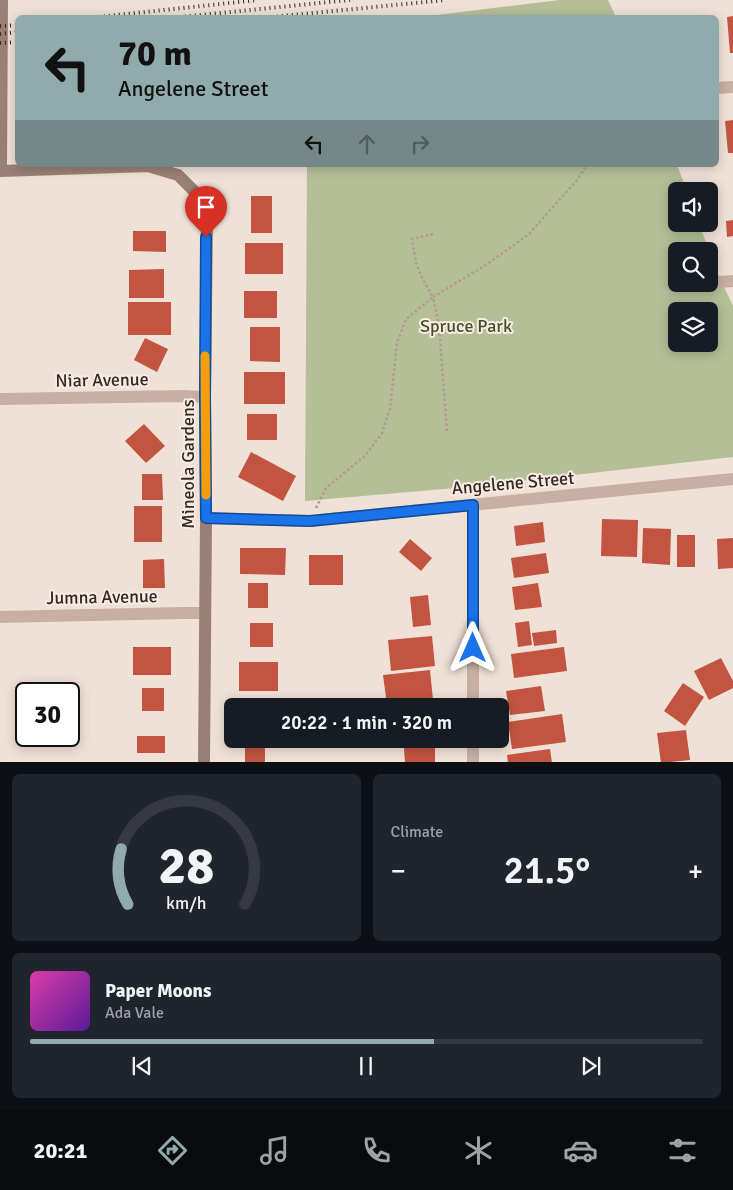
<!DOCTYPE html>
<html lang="en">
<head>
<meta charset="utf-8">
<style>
	:root { --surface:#171b24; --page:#20242c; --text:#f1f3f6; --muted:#9ea1a6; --line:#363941; --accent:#91abac }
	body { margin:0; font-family:Signika,sans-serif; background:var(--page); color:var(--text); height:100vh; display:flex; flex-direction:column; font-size:19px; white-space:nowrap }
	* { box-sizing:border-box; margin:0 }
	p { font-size:16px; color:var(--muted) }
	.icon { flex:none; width:28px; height:28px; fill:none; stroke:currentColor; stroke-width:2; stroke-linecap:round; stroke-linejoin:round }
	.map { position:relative; height:762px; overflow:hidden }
	.sheet { display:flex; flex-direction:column; gap:12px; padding:12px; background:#0d0f14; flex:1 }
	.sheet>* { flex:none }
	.top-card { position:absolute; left:15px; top:15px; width:704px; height:152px; border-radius:8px; box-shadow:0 2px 12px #0003; background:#91abac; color:#111; overflow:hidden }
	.tools { position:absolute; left:668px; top:182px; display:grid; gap:10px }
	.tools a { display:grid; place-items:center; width:50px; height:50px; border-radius:8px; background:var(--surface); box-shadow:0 2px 12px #0003; font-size:25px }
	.speed { position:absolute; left:15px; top:682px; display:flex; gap:10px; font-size:25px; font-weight:700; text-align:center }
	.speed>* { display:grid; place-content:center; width:65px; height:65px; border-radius:50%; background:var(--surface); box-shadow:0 2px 12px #0003; line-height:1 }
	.speed .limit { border:2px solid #111; border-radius:8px; background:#fff; color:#111 }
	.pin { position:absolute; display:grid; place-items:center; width:42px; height:42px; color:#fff; margin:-51px -21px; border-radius:50% 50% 50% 0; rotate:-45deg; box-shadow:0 0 5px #0007 }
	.pin .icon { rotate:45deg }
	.me { position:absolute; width:55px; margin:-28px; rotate:0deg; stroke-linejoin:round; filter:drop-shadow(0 0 4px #0008) }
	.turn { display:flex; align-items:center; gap:18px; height:105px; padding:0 20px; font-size:22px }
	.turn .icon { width:65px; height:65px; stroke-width:2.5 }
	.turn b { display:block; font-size:35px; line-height:42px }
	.lanes { display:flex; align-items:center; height:48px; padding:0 20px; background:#0003; justify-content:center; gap:25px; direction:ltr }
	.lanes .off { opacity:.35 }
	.big { font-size:38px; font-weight:600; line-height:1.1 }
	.sheet .tile { flex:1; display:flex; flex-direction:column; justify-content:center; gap:8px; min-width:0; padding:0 18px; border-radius:8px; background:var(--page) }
	.sheet .dial { align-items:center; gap:0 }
	.dial svg { height:130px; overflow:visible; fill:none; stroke:var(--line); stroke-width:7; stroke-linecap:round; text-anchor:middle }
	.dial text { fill:var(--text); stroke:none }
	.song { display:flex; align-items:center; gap:15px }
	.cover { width:60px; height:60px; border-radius:8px; background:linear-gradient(135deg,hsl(320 70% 55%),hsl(270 70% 35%)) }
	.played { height:5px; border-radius:2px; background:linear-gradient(90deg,var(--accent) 60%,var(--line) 60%) }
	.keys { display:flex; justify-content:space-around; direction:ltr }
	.heat { display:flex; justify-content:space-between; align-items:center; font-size:28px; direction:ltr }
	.sheet .tiles { flex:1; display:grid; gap:12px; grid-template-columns:1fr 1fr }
	.tile:last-child { grid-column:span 2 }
	.trip { position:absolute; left:224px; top:698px; width:285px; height:50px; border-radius:8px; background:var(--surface); box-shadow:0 2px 12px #0003; font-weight:600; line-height:50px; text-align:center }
	.tabs { display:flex; height:80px; justify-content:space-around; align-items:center; background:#090b0e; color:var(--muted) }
	.tabs .icon { width:35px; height:35px }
	.tabs .selected { color:var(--accent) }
	.tabs b { font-size:22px; color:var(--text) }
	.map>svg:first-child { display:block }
	.green { fill:#b4be97; fill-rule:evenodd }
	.building { fill:#c35441 }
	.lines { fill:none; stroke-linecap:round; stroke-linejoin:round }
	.path { stroke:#b39a8d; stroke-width:2.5; stroke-dasharray:2.5 2.5; stroke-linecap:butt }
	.street { stroke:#c7b0a3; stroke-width:12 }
	.secondary { stroke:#9a7f75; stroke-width:12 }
	.rail { stroke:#322825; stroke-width:4; stroke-dasharray:1 4; stroke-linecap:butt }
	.route-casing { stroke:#114b97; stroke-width:12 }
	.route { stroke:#1a73e8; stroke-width:9 }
	.slow { stroke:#f59e0b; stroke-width:9 }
	.labels { text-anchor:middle; stroke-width:4; stroke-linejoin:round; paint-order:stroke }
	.park-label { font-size:18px; fill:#455029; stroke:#f8ece2 }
	.street-label { font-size:18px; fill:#322825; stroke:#f8ece2 }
</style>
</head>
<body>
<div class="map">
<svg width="733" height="763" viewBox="0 0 733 763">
	<rect width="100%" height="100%" fill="#f0e1d6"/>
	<g class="green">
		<path d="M560 0H608L616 17H421Z"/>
		<path d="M307 165H677L687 191H676V224H699L719 276 733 306V457L467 487 305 501ZM676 251H709V284H676ZM676 311H709V344H676Z"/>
	</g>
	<g class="building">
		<path d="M733 16V53H730L727 17Z"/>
		<path d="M733 120V153H728L725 121Z"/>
		<rect x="251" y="196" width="21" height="37"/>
		<path d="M733 220V236L727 237 726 221Z"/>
		<path d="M133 231H166V252L133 251Z"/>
		<rect x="245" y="243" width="38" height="31"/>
		<path d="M164 269V298H129V270Z"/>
		<rect x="244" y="291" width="33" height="27"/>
		<rect x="128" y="302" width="43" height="33"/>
		<path d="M250 327H280V362L250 361Z"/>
		<path d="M145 338 168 349 157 372 134 360Z"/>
		<rect x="244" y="372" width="41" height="32"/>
		<rect x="247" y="414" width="30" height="26"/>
		<path d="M144 424 165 446 146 463 125 441Z"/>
		<path d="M251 452 296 476 283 501 238 477Z"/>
		<path d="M142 474H162L163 500H142Z"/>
		<rect x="134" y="506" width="28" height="36"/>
		<path d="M602 519 638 520 637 557 601 556Z"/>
		<path d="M543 522 545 542 516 546 514 526Z"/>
		<path d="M643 528 671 529 670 565 642 563Z"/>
		<rect x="677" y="535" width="18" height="32"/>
		<path d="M733 538V568L718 569 717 539Z"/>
		<path d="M410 539 432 558 421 571 399 552Z"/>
		<path d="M240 548H286L285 575 240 574Z"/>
		<path d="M546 553 549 573 514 578 511 558Z"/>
		<rect x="309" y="555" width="34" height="30"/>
		<path d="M164 559 165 588H143V560Z"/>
		<rect x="248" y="583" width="20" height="25"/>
		<path d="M538 583 542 607 515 610 512 587Z"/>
		<path d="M428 595 431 625 413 627 410 597Z"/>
		<path d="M529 621 532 645 518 647 515 623Z"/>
		<rect x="250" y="623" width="23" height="24"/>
		<path d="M556 630 557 643 534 646 532 633Z"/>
		<path d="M432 636 435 666 391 671 388 640Z"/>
		<rect x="133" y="647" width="38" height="28"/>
		<path d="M564 647 567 671 514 678 511 654Z"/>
		<path d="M721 658 733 681V688L709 700 694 671Z"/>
		<rect x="239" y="662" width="39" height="29"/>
		<path d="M430 670 433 700 387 705 383 675Z"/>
		<path d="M683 683 704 697 685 726 664 711Z"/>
		<path d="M541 686 545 711 510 715 506 691Z"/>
		<rect x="142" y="688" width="22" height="23"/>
		<path d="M562 714 566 742 512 749 508 722Z"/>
		<path d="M686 730 690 760 661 763 657 733Z"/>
		<rect x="137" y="736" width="28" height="17"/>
		<rect x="245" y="743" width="20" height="20"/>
		<path d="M435 747V763H405L404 748Z"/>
		<path d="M550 749 552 763H508L507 755Z"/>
	</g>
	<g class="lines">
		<g class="path">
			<path d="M447 431 439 325 433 297 484 266 528 235 577 180 587 165"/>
			<path d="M316 508 326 488 366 455 382 433 390 409 397 343 406 319 433 297 421 276 416 263 412 239 434 234"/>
		</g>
		<g class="street">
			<path d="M716 88 733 87"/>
			<path d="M720 282 733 281"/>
			<path d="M0 399 182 396 205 397"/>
			<path d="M206 518 310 521 733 479"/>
			<path d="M0 617 183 613H205"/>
			<path d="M473 706V505"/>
			<path d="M473 763V739"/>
		</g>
		<path class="secondary" d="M2 0 1 171 148 166 178 175 196 193 207 218 205 397 206 518 204 763"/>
		<g class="rail">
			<path d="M89 18 258 0"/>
			<path d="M170 18 350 0"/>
			<path d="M262 18 446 0"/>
			<path d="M0 26 18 25"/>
			<path d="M0 34 18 32"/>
			<path d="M0 43 18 42"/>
		</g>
	</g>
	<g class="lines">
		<defs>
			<path id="route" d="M206 237 205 397 206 518 310 521 473 505V648"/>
		</defs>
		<use href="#route" class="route-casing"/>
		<use href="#route" class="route"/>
		<path class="slow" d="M205 356 206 495"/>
	</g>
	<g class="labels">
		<g class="park-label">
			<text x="466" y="332">Spruce Park</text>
		</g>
		<g class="street-label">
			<text transform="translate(102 380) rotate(-1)" y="6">Niar Avenue</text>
			<text transform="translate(188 464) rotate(-90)" y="6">Mineola Gardens</text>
			<text transform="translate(513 483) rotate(-5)" y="6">Angelene Street</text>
			<text transform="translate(102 597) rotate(-1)" y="6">Jumna Avenue</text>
		</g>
	</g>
</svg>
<div class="tools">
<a><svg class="icon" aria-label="sound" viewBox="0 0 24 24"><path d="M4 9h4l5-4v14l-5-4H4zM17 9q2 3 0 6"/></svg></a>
<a><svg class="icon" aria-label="search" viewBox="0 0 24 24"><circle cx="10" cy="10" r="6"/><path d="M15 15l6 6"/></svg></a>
<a><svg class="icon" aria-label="layers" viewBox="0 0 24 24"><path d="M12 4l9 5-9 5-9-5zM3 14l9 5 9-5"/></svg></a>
</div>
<div class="speed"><div class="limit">30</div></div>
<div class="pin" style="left:206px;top:237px;background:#d93025"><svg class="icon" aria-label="arrive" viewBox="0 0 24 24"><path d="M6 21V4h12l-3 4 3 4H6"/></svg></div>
<svg class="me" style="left:473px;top:648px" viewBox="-20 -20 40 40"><path d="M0-17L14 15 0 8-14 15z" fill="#1a73e8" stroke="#fff" stroke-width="4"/></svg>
<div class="trip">20:22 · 1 min · 320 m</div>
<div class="top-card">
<div class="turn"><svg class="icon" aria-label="left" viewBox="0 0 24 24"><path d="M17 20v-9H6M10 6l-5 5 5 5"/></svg><div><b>70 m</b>Angelene Street</div></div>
<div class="lanes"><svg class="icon" aria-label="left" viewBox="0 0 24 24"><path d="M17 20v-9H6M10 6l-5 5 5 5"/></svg><svg class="icon off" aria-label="ahead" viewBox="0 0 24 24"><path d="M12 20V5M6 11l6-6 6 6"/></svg><svg class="icon off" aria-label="right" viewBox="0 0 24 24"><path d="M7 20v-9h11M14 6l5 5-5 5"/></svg></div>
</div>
</div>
<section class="sheet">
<div class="tiles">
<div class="tile dial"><svg viewBox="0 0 100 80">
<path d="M14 69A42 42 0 1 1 86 69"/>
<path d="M14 69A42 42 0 0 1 10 35" stroke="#91abac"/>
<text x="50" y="56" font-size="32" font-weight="700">28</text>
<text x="50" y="72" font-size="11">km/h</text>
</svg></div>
<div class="tile"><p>Climate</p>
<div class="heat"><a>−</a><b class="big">21.5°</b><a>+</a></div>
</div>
<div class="tile">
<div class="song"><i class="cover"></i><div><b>Paper Moons</b><p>Ada Vale</p></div></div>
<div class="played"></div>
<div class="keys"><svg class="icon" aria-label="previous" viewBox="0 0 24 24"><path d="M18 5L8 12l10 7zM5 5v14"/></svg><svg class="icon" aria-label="pause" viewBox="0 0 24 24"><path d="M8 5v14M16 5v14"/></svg><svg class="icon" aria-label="next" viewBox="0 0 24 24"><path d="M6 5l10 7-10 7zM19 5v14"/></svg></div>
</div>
</div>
</section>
<nav class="tabs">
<b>20:21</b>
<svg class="icon selected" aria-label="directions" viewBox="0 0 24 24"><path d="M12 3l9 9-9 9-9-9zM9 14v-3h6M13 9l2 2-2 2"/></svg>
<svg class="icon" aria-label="music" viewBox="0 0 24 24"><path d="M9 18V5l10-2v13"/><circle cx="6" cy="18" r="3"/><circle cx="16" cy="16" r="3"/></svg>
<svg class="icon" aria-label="phone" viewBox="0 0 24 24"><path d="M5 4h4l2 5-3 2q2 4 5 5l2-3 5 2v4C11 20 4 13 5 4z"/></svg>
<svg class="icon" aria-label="climate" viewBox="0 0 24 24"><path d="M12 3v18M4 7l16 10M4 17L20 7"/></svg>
<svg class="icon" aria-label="car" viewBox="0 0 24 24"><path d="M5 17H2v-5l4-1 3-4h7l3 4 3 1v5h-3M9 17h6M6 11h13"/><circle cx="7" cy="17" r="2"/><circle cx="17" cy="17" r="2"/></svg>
<svg class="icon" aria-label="filters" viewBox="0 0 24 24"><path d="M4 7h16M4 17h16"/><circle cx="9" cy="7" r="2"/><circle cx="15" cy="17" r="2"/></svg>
</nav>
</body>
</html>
